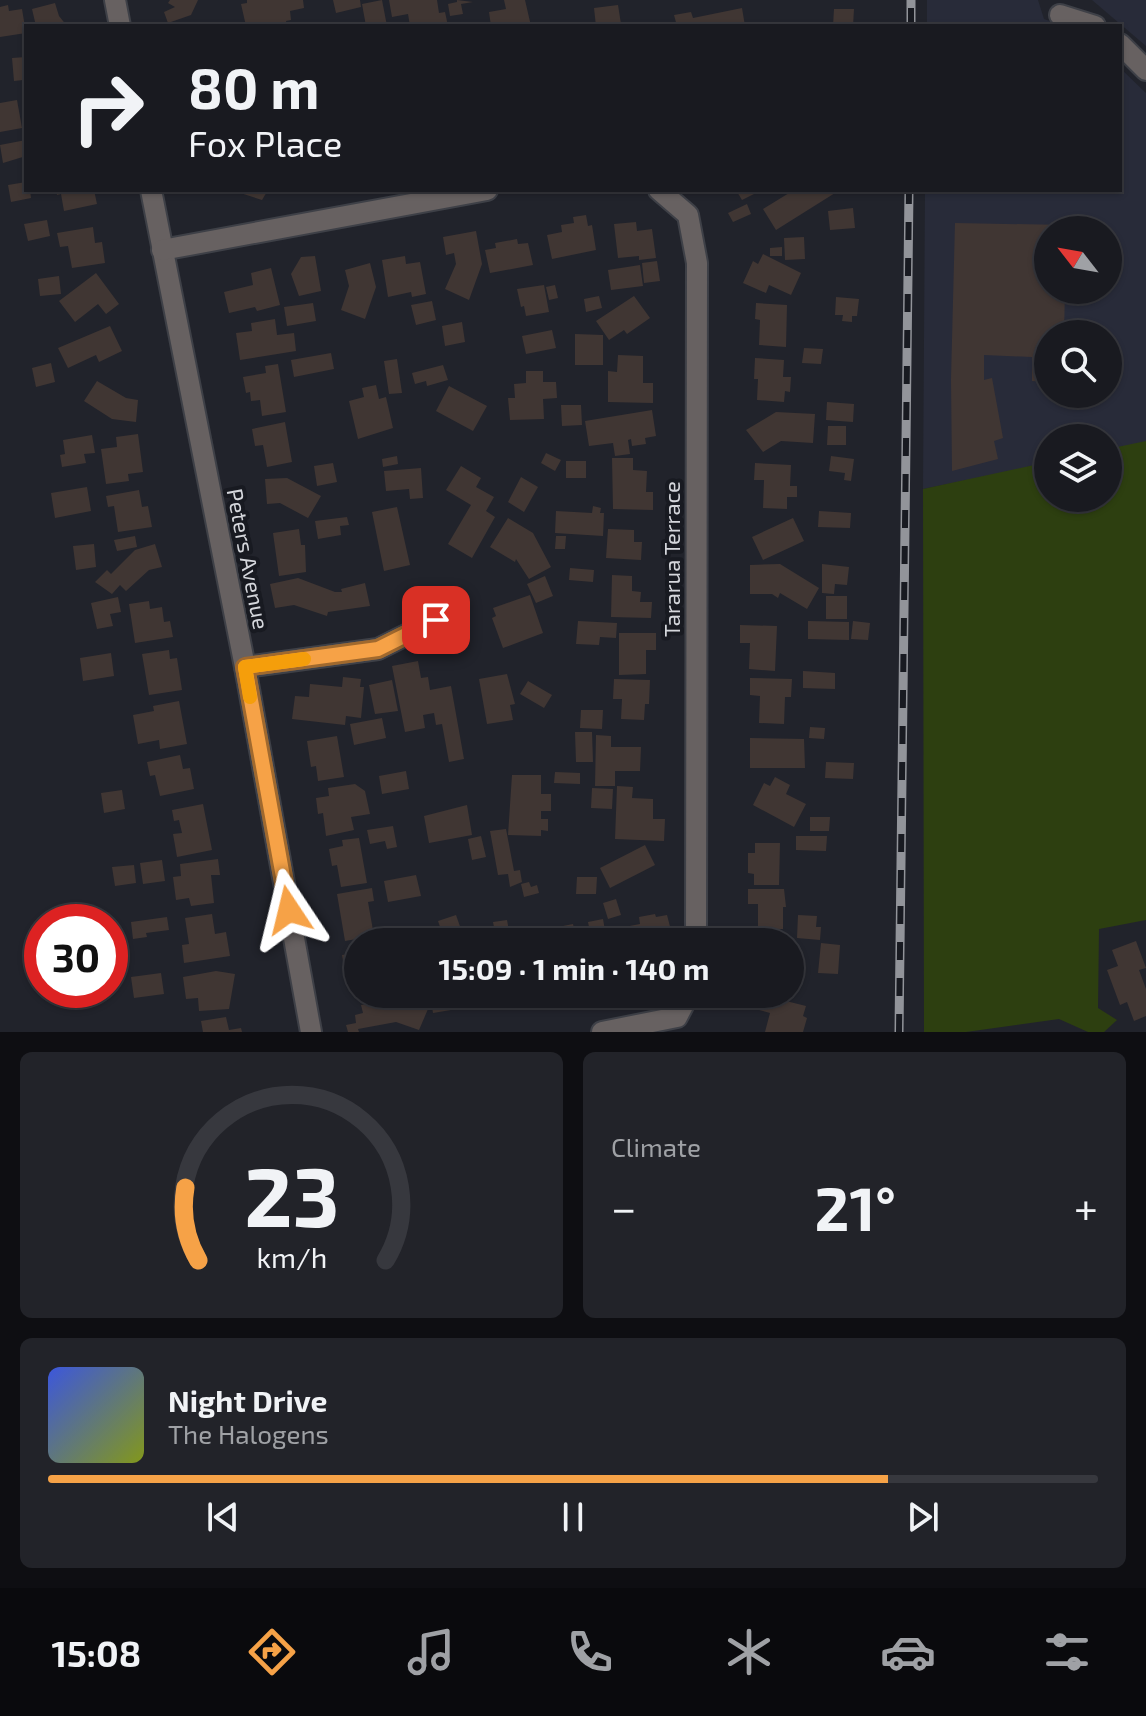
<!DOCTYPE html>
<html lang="en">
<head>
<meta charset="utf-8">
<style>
	:root { --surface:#191a20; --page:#222329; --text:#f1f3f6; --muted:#9fa1a5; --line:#37383e; --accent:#f6a247 }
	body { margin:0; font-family:"Exo 2",sans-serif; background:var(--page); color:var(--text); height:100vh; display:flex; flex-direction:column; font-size:30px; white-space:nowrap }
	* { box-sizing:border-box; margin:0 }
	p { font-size:26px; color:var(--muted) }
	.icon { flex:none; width:44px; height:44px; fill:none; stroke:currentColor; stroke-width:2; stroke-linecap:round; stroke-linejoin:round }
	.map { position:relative; height:1032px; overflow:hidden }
	.details { display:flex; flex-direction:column; gap:20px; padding:20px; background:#0e0e12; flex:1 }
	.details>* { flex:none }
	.hud { position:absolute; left:24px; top:24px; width:1098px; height:168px; border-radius:0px; box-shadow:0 2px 6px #0004,0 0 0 2px var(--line); background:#191a20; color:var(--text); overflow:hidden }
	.needle { width:52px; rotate:301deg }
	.fabs { position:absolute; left:1034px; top:216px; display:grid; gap:16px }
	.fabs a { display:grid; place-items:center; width:88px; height:88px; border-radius:50%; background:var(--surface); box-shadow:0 2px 6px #0004,0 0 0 2px var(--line); font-size:40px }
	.speed { position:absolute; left:24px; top:904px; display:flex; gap:16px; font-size:40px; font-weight:700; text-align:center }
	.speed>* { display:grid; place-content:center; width:104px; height:104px; border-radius:50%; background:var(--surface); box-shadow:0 2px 6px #0004,0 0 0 2px var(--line); line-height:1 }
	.speed .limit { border:12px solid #d22; background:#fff; color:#111 }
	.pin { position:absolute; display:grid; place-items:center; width:68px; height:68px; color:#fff; margin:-34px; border-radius:16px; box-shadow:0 4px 12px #0006 }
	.me { position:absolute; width:88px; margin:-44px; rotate:350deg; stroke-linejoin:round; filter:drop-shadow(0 0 6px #0008) }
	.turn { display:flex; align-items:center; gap:28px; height:168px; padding:0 32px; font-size:36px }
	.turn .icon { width:104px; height:104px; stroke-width:2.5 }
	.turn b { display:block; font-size:56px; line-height:68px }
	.big { font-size:60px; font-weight:700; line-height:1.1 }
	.details .widget { flex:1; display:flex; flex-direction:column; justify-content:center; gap:12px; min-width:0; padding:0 28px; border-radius:12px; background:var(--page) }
	.details .dial { align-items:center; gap:0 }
	.dial svg { height:208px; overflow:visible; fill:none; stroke:var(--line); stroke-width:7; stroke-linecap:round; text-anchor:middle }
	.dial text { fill:var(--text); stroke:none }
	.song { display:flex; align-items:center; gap:24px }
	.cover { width:96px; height:96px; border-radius:12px; background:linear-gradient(135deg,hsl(230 70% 55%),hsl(70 70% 35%)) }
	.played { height:8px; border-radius:4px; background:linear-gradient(90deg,var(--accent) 80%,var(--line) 80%) }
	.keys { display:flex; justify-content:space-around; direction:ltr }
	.heat { display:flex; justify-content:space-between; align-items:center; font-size:44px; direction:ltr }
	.details .tiles { flex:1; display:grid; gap:20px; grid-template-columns:1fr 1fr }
	.widget:last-child { grid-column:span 2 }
	.trip { position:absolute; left:344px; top:928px; width:460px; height:80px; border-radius:40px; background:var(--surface); box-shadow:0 2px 6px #0004,0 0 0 2px var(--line); font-weight:700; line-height:80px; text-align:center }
	.tab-bar { display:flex; height:128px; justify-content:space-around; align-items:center; background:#0a0a0d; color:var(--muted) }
	.tab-bar .icon { width:56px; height:56px }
	.tab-bar .on { color:var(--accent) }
	.tab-bar b { font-size:36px; color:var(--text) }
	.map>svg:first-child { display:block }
	.built { fill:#282b39; fill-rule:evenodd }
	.green { fill:#2d3f10 }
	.building { fill:#403633 }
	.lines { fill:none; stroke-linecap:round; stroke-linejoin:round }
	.minor-casing { stroke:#3e4047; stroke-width:24 }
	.minor { stroke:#676161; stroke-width:20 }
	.rail-casing { stroke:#92949a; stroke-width:9 }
	.rail { stroke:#181a21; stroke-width:6; stroke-dasharray:18; stroke-linecap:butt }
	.route-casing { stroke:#a0692e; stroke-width:20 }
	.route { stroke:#f6a247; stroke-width:14 }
	.slow { stroke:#f59e0b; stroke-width:14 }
	.labels { text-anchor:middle; stroke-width:8; stroke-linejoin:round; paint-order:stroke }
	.street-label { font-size:22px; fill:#d5d7dc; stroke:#181a21 }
</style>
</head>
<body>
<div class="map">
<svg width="1146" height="1032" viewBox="0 0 1146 1032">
	<rect width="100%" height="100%" fill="#21232b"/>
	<g class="built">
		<path d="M927 0H1038L1044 19 1064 26H927Z"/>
		<path d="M1092 0H1146V46Z"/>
		<path d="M1120 68 1146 93V445L1108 453V438H1048V464L923 489 925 190H1120ZM1048 230H1108V290H1048ZM1048 334H1108V394H1048Z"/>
	</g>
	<path class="green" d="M1146 441V920L1099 929 1098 1008 1117 1020 1104 1032H1088L1059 1019 966 1032H924L923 489 1048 462V498H1108V449Z"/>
	<g class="building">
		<path d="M170 0H198L191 15 168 23 164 12 175 7 168 3Z"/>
		<path d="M247 0H303L304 8 290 11 291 20 286 21 287 26H246L241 4 247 3Z"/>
		<path d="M333 0H360L361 7 336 13Z"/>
		<path d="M382 0 387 26H366L362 4Z"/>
		<path d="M389 0H437L439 13 445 12 448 26H410L408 14 392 17Z"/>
		<path d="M457 0 473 2 461 4 463 14 450 16 448 4 457 2Z"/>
		<path d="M504 0H525L531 26H491L489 12 506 9Z"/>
		<path d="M55 3 59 16 67 26H36L32 9Z"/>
		<path d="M8 5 9 11 22 9 26 33 0 37V7Z"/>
		<path d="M618 5 621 24 596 26 594 8Z"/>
		<path d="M742 8 745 26H677L674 15 691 12 693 18Z"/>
		<path d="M834 9H854L853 26H833Z"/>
		<path d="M26 57V94H24L23 80 14 81 12 58Z"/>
		<path d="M17 100 22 128 0 132V103Z"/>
		<path d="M26 140V156L3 163 0 145Z"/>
		<path d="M26 182V190H30L31 198 11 202 8 185Z"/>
		<path d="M56 190H94L97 204 64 211 61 194 57 195Z"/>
		<path d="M231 190H268L262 200Z"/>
		<path d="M736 190H762L742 200Z"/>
		<path d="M794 190H834L835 193 776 230 763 209Z"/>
		<path d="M747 204 751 214 733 222 728 213Z"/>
		<path d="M853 208 855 228 830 230 828 211Z"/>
		<path d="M586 215 588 226 592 225 596 250 552 259 547 235 562 232 561 225 574 223 573 217Z"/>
		<path d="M47 220 50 236 28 241 24 224Z"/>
		<path d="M636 222 637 231 652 229 656 258 639 260V256L618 258 614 224Z"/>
		<path d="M955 223 1066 225V230H1048V290H1065L1064 334H1048V382L1032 381V357L984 355V380L992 378 1003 438 994 441 998 459 952 471 951 379Z"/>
		<path d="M93 227 95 243 102 242 105 263 72 268 68 246 60 247 57 233Z"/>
		<path d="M476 231 482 264 469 300 445 289 456 264 454 253 446 255 443 237Z"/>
		<path d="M804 237 805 259 785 260 784 238Z"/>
		<path d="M517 239 518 244 528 243 533 265 490 273 485 250 496 248 495 243Z"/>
		<path d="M782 247V256H770V248Z"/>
		<path d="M763 254 801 273 791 295 769 285 766 293 743 283 753 261 758 264Z"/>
		<path d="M315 256 321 291 299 296 291 274 301 257Z"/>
		<path d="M405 256 406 264 420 262 426 294 412 297 411 292 388 297 382 260Z"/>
		<path d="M657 261 660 281 644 283 642 263Z"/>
		<path d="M370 263 376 287 365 319 341 310 349 286 345 270Z"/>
		<path d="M640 265 643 286 611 290 608 270Z"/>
		<path d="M271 268 280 305 257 311 255 307 229 313 224 292 253 285 251 273Z"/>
		<path d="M96 273 119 304 106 314 98 304 75 322 59 301Z"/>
		<path d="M59 276 61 294 40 296 38 279Z"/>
		<path d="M544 285 549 312 526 316 524 306 521 307 517 289Z"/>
		<path d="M555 285 558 298 549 300 546 287Z"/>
		<path d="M599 296 602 308 586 312 584 299Z"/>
		<path d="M634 296 650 318 627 334 624 330 609 340 596 321Z"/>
		<path d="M836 297 859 299 857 316H852V322L842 321 843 315H835Z"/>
		<path d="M432 301 436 320 416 325 411 305Z"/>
		<path d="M313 303 316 321 287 326 284 307Z"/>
		<path d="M756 303 787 305 786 347 759 345 760 320 755 319Z"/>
		<path d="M275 319 277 335 294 333 296 351 240 360 236 333 252 331 251 323Z"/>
		<path d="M462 322 465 342 445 346 442 326Z"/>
		<path d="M110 326 122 351 99 362 96 355 68 368 58 348Z"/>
		<path d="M552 330 556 348 526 354 522 336Z"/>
		<path d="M575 334 603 335V365H575Z"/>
		<path d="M804 348 823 349 821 364 802 363Z"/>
		<path d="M331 353 334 369 294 377 291 360Z"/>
		<path d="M618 355 643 356V383H653V403L608 402V371L617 372Z"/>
		<path d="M755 358 784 360 783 377H791L790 392 785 391 784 402 757 400 758 379H754Z"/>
		<path d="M397 359 402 393 389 394 384 361Z"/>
		<path d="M51 363 55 382 36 387 32 368Z"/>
		<path d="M278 364 286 412 262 416 260 400 251 401 250 392 246 393 243 377 266 373 265 366Z"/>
		<path d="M443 365 448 380 427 386 426 381 415 384 412 373Z"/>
		<path d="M526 371H543V382H556L557 398 543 399 544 419 510 420 508 398H515L514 384 526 383Z"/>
		<path d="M97 381 126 398 138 400 136 422 112 419 84 401Z"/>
		<path d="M376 385 379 399 386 397 393 428 358 439 349 401 364 397 362 388Z"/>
		<path d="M449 386 487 406 473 431 436 411Z"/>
		<path d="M827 402 854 404 853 422 826 420Z"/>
		<path d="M561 405H581L582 425 562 426Z"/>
		<path d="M652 410 656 436 645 438 646 444 632 446 631 439 628 440 630 454 615 456 613 443 589 446 585 421Z"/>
		<path d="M776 412 815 414 813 443 781 441 763 452 746 430Z"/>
		<path d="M285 422 292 462 267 467 263 445 255 446 252 429Z"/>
		<path d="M828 426H846V445H827Z"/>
		<path d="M138 434 143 472 128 474 129 481 106 484 101 449 117 447 116 437Z"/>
		<path d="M92 435 95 453 84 454 86 463 62 467 60 455 65 454 63 440Z"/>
		<path d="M546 453 561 460 555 471 541 463Z"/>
		<path d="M397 456 398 464 383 467 382 459Z"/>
		<path d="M831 456 854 459 851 481 844 480 845 473 829 471Z"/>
		<path d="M612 458H633V470L647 471 646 492H653V510L613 509Z"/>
		<rect x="566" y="461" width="20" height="17"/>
		<path d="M333 463 337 482 317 486 314 466Z"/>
		<path d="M755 463 791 465 790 486H797V497H787V509L763 508 764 480H754Z"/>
		<path d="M461 466 481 478 476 487 494 497 486 511 495 517 472 558 448 544 471 505 446 490Z"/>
		<path d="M421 468 423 498 410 499 409 489 386 491 384 471Z"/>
		<path d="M521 477 538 487 524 512 508 502Z"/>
		<path d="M287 478 321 496 308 518 280 503 267 504 265 479Z"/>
		<path d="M87 487 91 511 55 518 51 493Z"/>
		<path d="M139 490 142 507 148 506 152 527 118 532 114 506 108 507 106 496Z"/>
		<path d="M593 506 601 508 600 513H604L603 536 555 533 556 511 592 513Z"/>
		<path d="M397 507 410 565 384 571 372 512Z"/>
		<path d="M819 511 851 513 850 528 818 527Z"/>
		<path d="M347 517 349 525 340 526 341 535 318 539 315 521Z"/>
		<path d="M508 518 533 533 551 567 529 579 516 559 515 562 490 547Z"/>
		<path d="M793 518 804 541 763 560 752 537Z"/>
		<path d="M299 529 301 545H305L306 572 279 576 273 533Z"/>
		<path d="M608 529 634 530V542H642L641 560 606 558Z"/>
		<path d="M135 536 137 547 117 551 114 540Z"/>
		<path d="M556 536H566L565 549H555Z"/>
		<path d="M94 544 96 567 76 570 73 546Z"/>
		<path d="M155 544 162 567 149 570 126 591 120 585 112 594 95 582 107 570 111 574 135 550Z"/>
		<path d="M780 564 819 588 807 609 780 593 778 598 772 594H750V565Z"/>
		<path d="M822 564 849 567 847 585 835 584 834 594 822 593Z"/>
		<path d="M570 568 594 570 593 582 569 580Z"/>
		<path d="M612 575 632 576V591L641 592 640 602H652L651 618 611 617Z"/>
		<path d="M545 576 553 596 536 603 527 584Z"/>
		<path d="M298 578 335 592H342L341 589 365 583 370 606 328 612 327 616 294 605 275 608 270 584Z"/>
		<path d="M530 595 543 633 503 648 492 618 496 616 493 608Z"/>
		<rect x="826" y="596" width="21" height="23"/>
		<path d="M118 597 121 612 110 614 113 626 97 629 91 603Z"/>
		<path d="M149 601 150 609 162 607 164 622 170 621 173 637 135 643 129 604Z"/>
		<path d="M578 621 617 623 616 638 600 637 599 645 576 644Z"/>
		<path d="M808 621 849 622V640L808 639Z"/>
		<path d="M853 621 870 623 868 640 851 639Z"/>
		<path d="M740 625 777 626 775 671 749 669 750 643H740Z"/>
		<path d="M619 633H656V650H646V674L619 675Z"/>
		<path d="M169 650 170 659 177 658 182 690 149 695 142 654Z"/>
		<path d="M111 653 114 676 83 681 80 658Z"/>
		<path d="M418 661 421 678 428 677 430 690 451 686 464 759 449 762 442 724 436 725 434 713 423 715 425 728 405 732 392 666Z"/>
		<path d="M803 671 835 673V689L803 688Z"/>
		<path d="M507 674 515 704 510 705 513 720 487 724 479 679Z"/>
		<path d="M343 677 361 679 360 687H364L361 718 346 716 345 725 292 719 295 696 309 697 310 684 342 687Z"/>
		<path d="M750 678 792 679 791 697H785L784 724 759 723 760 696 750 695Z"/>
		<path d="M614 679 650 680 649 704H645L644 720 621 719 622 699H613Z"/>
		<path d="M392 680 398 711 375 714 369 685Z"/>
		<path d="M528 681 552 695 544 708 520 694Z"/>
		<path d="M179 701 187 744 160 749 159 740 138 744 133 715 154 711 153 706Z"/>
		<path d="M581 710H603L602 729 580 728Z"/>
		<path d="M382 718 386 738 354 745 350 724Z"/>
		<path d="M810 727 825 728 824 739 809 738Z"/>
		<path d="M575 732H592L593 762H576Z"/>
		<path d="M596 735 611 736V747H641L640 771H615V786H595Z"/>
		<path d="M337 736 344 777 318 781 316 766 311 767 307 741Z"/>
		<path d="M750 738 804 739 805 768H750Z"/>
		<path d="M180 755 183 769 190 768 194 789 160 796 155 775 150 776 147 762Z"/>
		<path d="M826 762 854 763 853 779 825 778Z"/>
		<path d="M406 771 409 789 382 794 379 776Z"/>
		<path d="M555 772 580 773V784L554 783Z"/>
		<path d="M512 775H541V794H551V811H541V819H548V831L541 830V836L508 835Z"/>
		<path d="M775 777 790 785 786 794 806 804 794 827 753 805 764 783 770 786Z"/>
		<path d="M355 784 365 791 370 814 351 817 354 830 326 836 323 813 318 814 316 798 329 796 328 788Z"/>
		<path d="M617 786 633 787 632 798 653 799V819H665L664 841 615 839Z"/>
		<path d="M592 788 613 789 612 809 591 808Z"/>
		<path d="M122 790 125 809 104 813 101 793Z"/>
		<path d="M203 804 212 850 177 857 173 834 182 833 179 820 174 821 172 810Z"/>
		<path d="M467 805 472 835 429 843 424 816Z"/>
		<path d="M810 817H830L829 831H810Z"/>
		<path d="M393 826 397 847 387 849 385 841 370 844 367 830Z"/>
		<path d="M506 829 514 871 520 870 522 882 510 887 508 874 498 875 490 831Z"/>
		<path d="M481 836 486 857 472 860 468 839Z"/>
		<path d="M796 836H827L826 851 796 850Z"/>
		<path d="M359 838 367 883 341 887 337 865 332 866 329 849 343 846 342 840Z"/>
		<path d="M755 843H780L779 885H754V874L748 873V853H755Z"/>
		<path d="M645 845 655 865 610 888 600 868Z"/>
		<path d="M218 859 220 875H211L214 903 191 906 189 898 176 900 173 877 181 876 180 864Z"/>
		<path d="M162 860 165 881 143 884 140 863Z"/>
		<path d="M134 865 136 883 115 886 112 867Z"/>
		<path d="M416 875 421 896 388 902 384 881Z"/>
		<path d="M577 877H597L596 894H576Z"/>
		<path d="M529 882 531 887 537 885 539 893 524 897 521 884Z"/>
		<path d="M372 888 374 901 368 902 374 936 345 941 337 894Z"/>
		<path d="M748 889H784L786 907H783V929H758V904H748Z"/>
		<path d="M616 899 621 915 608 919 603 903Z"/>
		<path d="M212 914 215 934 226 932 230 956 184 963 182 945 189 944 185 918Z"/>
		<path d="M655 914 656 917 667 915 674 942H617L614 929 640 924 639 917Z"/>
		<path d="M456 915 463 935 445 941 438 921Z"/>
		<path d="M798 915 817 916 816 927H821L820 940 797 938Z"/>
		<path d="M167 917 169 930 146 933 147 937 133 939 131 922Z"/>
		<path d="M603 919 607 942H592L588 922Z"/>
		<path d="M507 920 511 942H497L493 922Z"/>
		<path d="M573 924 577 942H561L558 927Z"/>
		<path d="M398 936 399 942H383V939Z"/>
		<path d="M1136 941 1146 968 1139 970 1146 989V1016L1134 1021 1127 1002 1120 1005 1107 970 1118 966 1112 950Z"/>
		<path d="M821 943 840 945 838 974 818 973Z"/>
		<path d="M354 947H358V992L353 993 349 971 345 972 342 955 355 953Z"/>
		<path d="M216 971 235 974 229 1009 199 1011 198 998 186 999 183 977Z"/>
		<path d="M161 973 164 994 134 998 131 977Z"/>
		<path d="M377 994H399L400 998 428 1009 419 1030 396 1022 358 1029 359 1032H348L346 1025 356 1023 355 1015 363 1013 361 1005 378 1002Z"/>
		<path d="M430 994H449L451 1010 433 1013Z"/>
		<path d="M762 995 806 1006 803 1016 807 1018 803 1032H765L770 1013 759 1010Z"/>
		<path d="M226 1017 229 1030 241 1028 242 1032H203L201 1021Z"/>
	</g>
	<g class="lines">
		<defs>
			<g id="minor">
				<path d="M115 0 120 26"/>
				<path d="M1060 15 1095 26"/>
				<path d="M1120 44 1146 70"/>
				<path d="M151 190 245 667 311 1032"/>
				<path d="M659 190 688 215 697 263 696 942"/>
				<path d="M162 250 487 190"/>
				<path d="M245 667 378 649 436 620"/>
				<path d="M602 1032 677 1017 689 994"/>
			</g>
		</defs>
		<use href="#minor" class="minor-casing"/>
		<use href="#minor" class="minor"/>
		<defs>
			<g id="rail">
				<path d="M911 26V0"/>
				<path d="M899 1032 909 190"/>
			</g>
		</defs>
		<use href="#rail" class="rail-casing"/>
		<use href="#rail" class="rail"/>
	</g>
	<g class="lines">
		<defs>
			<path id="route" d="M289 910 245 667 378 649 436 620"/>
		</defs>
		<use href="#route" class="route-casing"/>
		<use href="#route" class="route"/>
		<path class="slow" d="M250 697 245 667 304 659"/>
	</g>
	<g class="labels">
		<g class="street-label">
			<text transform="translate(248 559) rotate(79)" y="8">Peters Avenue</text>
			<text transform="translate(672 559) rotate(-90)" y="8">Tararua Terrace</text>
		</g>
	</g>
</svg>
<div class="fabs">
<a><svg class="needle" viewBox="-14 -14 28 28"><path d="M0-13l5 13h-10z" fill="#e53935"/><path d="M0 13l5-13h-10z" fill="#9fa1a5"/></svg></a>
<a><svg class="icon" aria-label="search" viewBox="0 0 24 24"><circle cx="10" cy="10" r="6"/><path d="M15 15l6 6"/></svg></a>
<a><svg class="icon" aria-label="layers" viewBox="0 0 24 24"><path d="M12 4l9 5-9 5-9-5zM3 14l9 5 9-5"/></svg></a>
</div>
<div class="speed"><div class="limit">30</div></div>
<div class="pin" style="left:436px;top:620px;background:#d93025"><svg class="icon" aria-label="arrive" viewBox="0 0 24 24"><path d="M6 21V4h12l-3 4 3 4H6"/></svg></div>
<svg class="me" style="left:289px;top:910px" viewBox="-20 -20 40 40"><path d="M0-17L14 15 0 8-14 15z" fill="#f6a247" stroke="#fff" stroke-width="4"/></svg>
<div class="trip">15:09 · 1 min · 140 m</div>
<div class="hud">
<div class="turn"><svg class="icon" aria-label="right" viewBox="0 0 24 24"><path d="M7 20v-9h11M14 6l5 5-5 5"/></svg><div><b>80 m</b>Fox Place</div></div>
</div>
</div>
<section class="details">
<div class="tiles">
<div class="widget dial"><svg viewBox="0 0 100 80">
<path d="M14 69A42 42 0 1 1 86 69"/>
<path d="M14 69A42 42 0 0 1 9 41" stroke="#f6a247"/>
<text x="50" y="56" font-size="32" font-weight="700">23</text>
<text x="50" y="72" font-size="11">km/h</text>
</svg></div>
<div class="widget"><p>Climate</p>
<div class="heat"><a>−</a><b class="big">21°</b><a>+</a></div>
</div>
<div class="widget">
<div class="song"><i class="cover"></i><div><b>Night Drive</b><p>The Halogens</p></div></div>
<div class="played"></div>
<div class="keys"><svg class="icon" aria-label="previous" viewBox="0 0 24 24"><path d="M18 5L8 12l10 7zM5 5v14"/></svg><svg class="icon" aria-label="pause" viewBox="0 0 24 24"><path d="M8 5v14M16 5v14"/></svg><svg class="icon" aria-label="next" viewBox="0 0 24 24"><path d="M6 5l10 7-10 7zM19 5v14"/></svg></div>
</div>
</div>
</section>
<nav class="tab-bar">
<b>15:08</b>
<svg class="icon on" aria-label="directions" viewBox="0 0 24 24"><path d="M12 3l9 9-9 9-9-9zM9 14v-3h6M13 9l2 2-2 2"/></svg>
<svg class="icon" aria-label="music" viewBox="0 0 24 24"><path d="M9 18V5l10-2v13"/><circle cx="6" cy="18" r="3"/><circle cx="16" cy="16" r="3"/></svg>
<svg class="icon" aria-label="phone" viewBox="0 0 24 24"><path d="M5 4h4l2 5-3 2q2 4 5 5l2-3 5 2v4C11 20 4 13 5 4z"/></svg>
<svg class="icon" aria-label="climate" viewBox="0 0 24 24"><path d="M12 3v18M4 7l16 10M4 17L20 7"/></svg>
<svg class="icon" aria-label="car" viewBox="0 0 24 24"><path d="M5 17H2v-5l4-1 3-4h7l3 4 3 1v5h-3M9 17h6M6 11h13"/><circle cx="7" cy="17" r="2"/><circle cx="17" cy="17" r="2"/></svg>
<svg class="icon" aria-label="filters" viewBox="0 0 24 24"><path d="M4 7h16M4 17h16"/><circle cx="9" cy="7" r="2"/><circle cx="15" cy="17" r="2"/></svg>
</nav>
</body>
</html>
